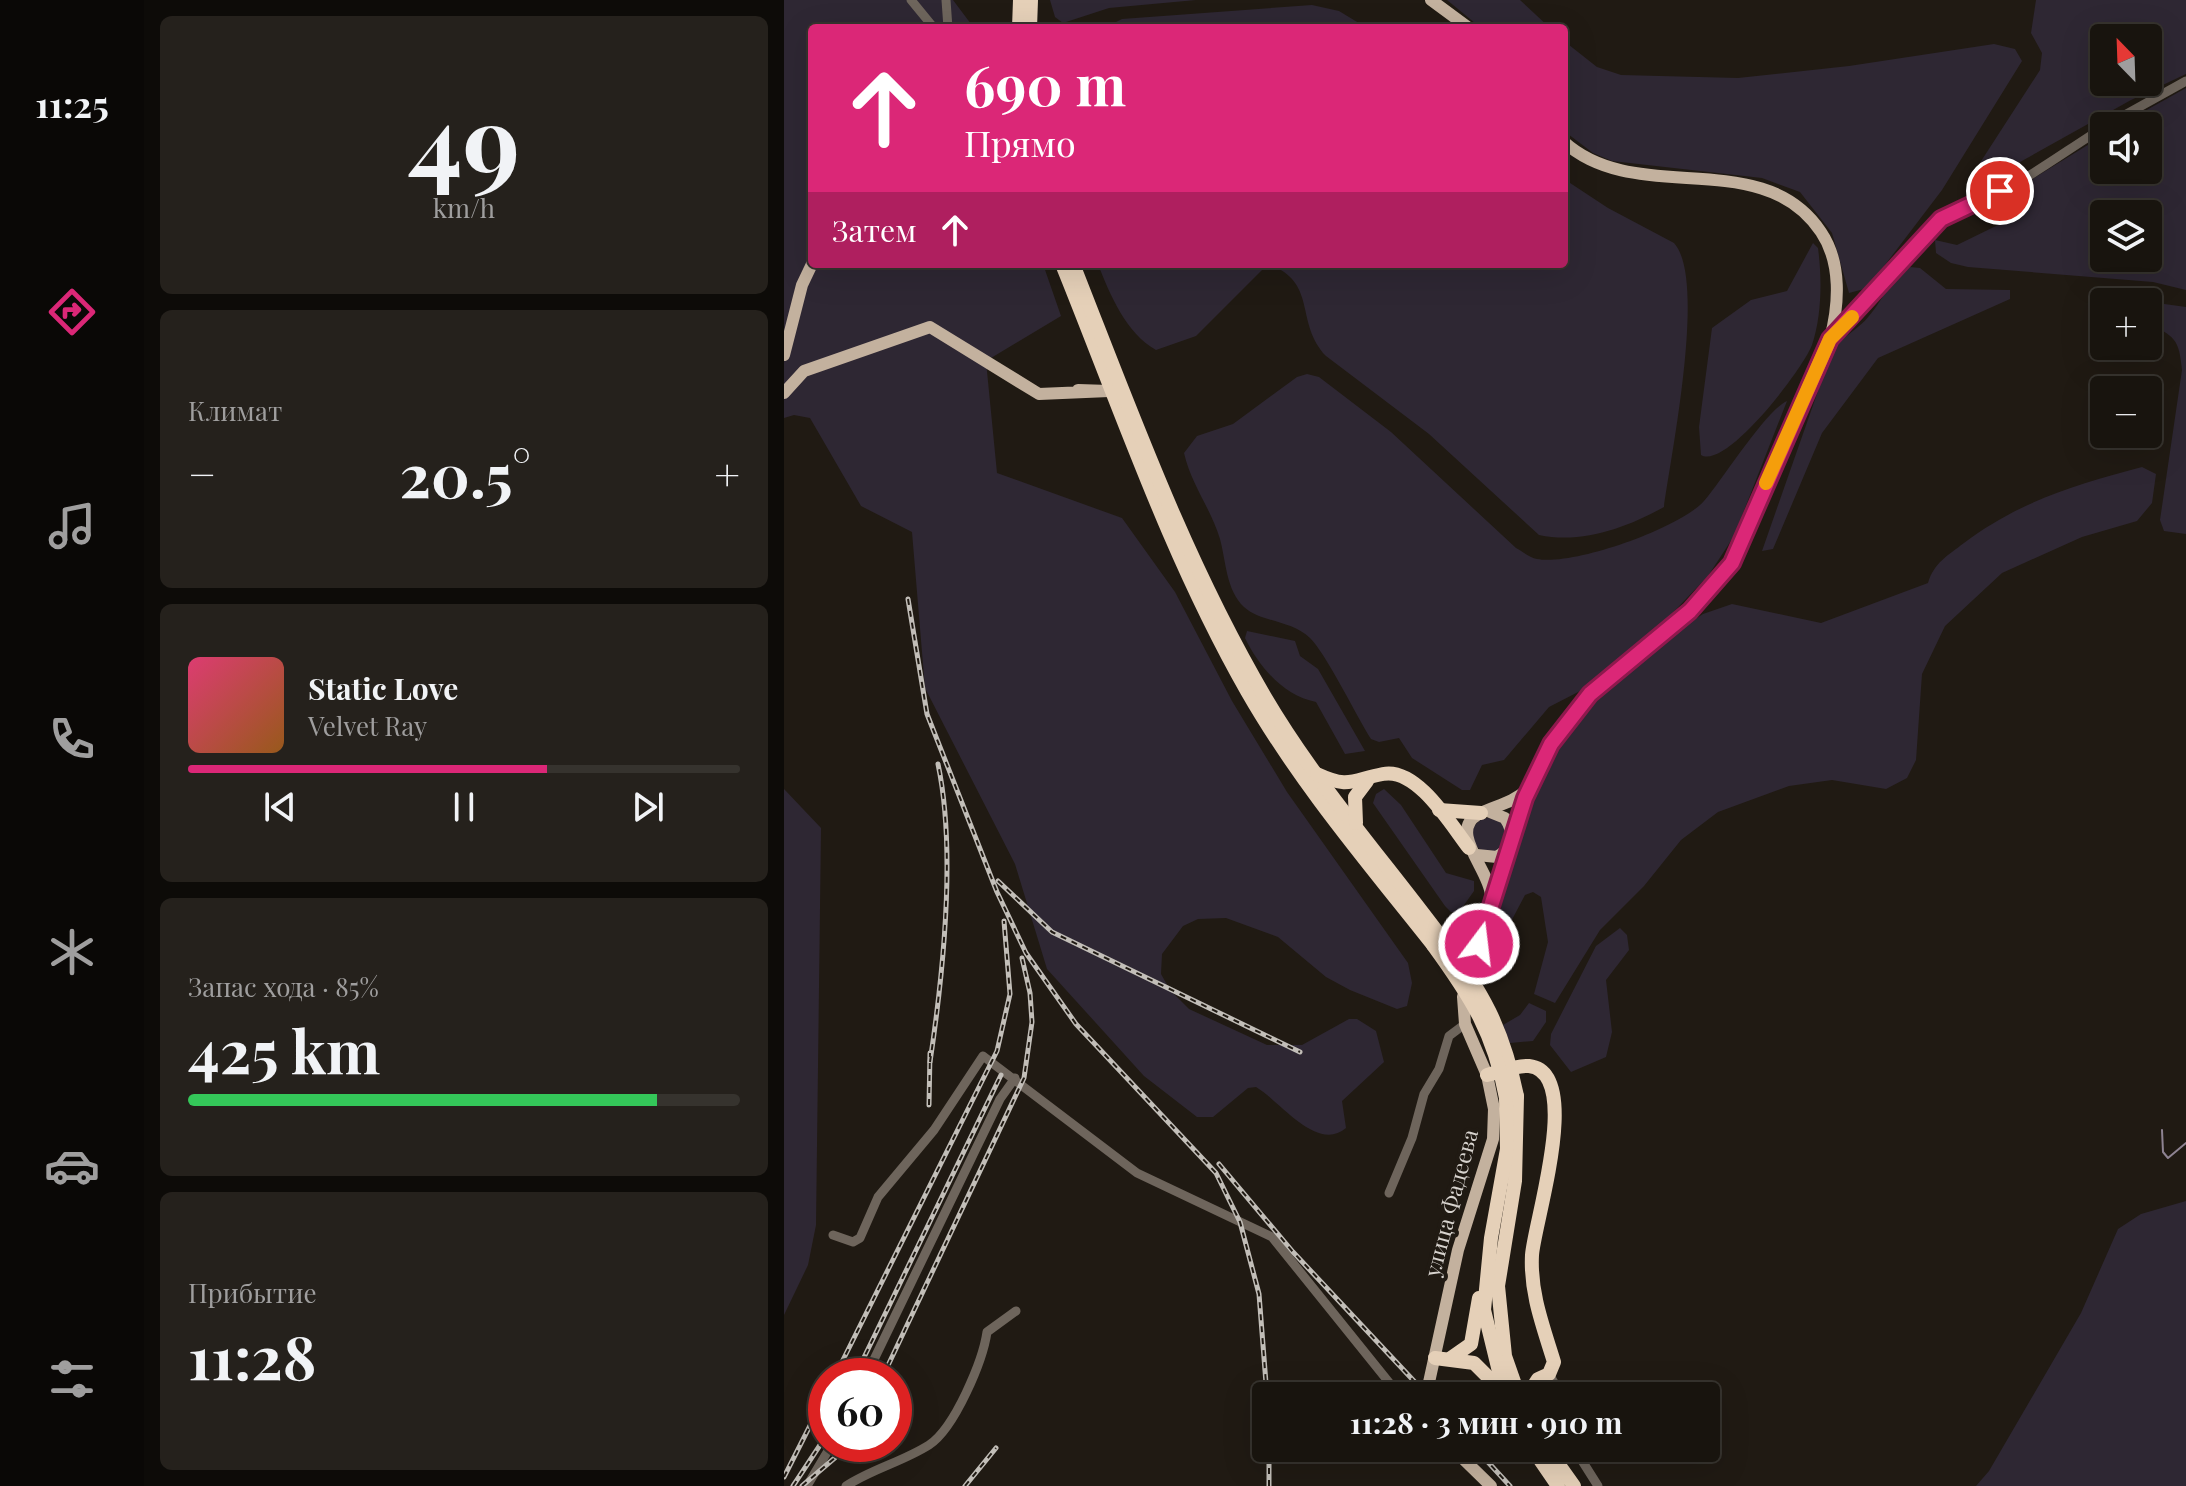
<!DOCTYPE html>
<html lang="ru">
<head>
<meta charset="utf-8">
<style>
	:root { --surface:#18140e; --page:#25211c; --text:#f1f3f6; --muted:#9f9e9e; --line:#36332e; --accent:#db2777 }
	body { margin:0; font-family:"Playfair Display",serif; background:var(--page); color:var(--text); height:100vh; display:flex; flex-direction:column; font-size:30px; white-space:nowrap }
	* { box-sizing:border-box; margin:0 }
	p { font-size:26px; color:var(--muted) }
	.icon { flex:none; width:44px; height:44px; fill:none; stroke:currentColor; stroke-width:2; stroke-linecap:round; stroke-linejoin:round }
	.map { position:relative; flex:1; overflow:hidden }
	.drawer { display:flex; flex-direction:column; gap:16px; padding:16px; background:#0d0b08; width:640px }
	.drawer>* { flex:none }
	.top-card { position:absolute; left:24px; top:24px; width:760px; height:244px; border-radius:8px; box-shadow:0 8px 32px #0002,0 0 0 2px var(--line); background:#db2777; color:#fff; overflow:hidden }
	.needle { width:52px; rotate:337deg }
	.controls { position:absolute; left:1306px; top:24px; display:grid; gap:16px }
	.controls a { display:grid; place-items:center; width:72px; height:72px; border-radius:8px; background:var(--surface); box-shadow:0 8px 32px #0002,0 0 0 2px var(--line); font-size:40px }
	.speed { position:absolute; left:24px; top:1358px; display:flex; gap:16px; font-size:40px; font-weight:700; text-align:center }
	.speed>* { display:grid; place-content:center; width:104px; height:104px; border-radius:50%; background:var(--surface); box-shadow:0 8px 32px #0002,0 0 0 2px var(--line); line-height:1 }
	.speed .limit { border:12px solid #d22; background:#fff; color:#111 }
	.pin { position:absolute; display:grid; place-items:center; width:68px; height:68px; color:#fff; margin:-34px; border:4px solid #fff; border-radius:50%; box-shadow:0 2px 8px #0007 }
	.me { position:absolute; width:88px; margin:-44px; rotate:15deg; stroke-linejoin:round; filter:drop-shadow(0 0 6px #0008) }
	.turn { display:flex; align-items:center; gap:28px; height:168px; padding:0 24px; font-size:36px }
	.turn .icon { width:104px; height:104px; stroke-width:2.5 }
	.turn b { display:block; font-size:56px; line-height:68px }
	.then { display:flex; align-items:center; height:76px; padding:0 24px; background:#0003; gap:16px; font-size:30px }
	.big { font-size:60px; font-weight:700; line-height:1.1 }
	.drawer .tile { flex:1; display:flex; flex-direction:column; justify-content:center; gap:12px; min-width:0; padding:0 28px; border-radius:12px; background:var(--page) }
	.drawer .dial { align-items:center; gap:0 }
	.dial b { font-size:104px; line-height:1 }
	.song { display:flex; align-items:center; gap:24px }
	.cover { width:96px; height:96px; border-radius:12px; background:linear-gradient(135deg,hsl(340 70% 55%),hsl(30 70% 35%)) }
	.played { height:8px; border-radius:4px; background:linear-gradient(90deg,var(--accent) 65%,var(--line) 65%) }
	.keys { display:flex; justify-content:space-around; direction:ltr }
	.heat { display:flex; justify-content:space-between; align-items:center; font-size:44px; direction:ltr }
	.charge { height:12px; border-radius:6px; background:linear-gradient(90deg,#34c759 85%,var(--line) 0) }
	.trip { position:absolute; left:468px; top:1382px; width:468px; height:80px; border-radius:8px; background:var(--surface); box-shadow:0 8px 32px #0002,0 0 0 2px var(--line); font-weight:700; line-height:80px; text-align:center }
	main { display:flex; flex:1; min-height:0 }
	.dock { display:flex; flex-direction:column; width:144px; justify-content:space-around; align-items:center; background:#0a0806; color:var(--muted) }
	.dock .icon { width:56px; height:56px }
	.dock .current { color:var(--accent) }
	.dock b { font-size:36px; color:var(--text) }
	.map>svg:first-child { display:block }
	.green { fill:#2e2733; fill-rule:evenodd }
	.lines { fill:none; stroke-linecap:round; stroke-linejoin:round }
	.stream { stroke:#8e8392; stroke-width:2 }
	.minor { stroke:#6e655c; stroke-width:9 }
	.major { stroke:#c3b19e; stroke-width:12 }
	.highway { stroke:#e5d0b8; stroke-width:14 }
	.rail-casing { stroke:#c2beb8; stroke-width:5 }
	.rail { stroke:#201a13; stroke-width:2; stroke-dasharray:6; stroke-linecap:butt }
	.highway-bridge { stroke:#e5d0b8; stroke-width:14 }
	.route-casing { stroke:#8e194d; stroke-width:20 }
	.route { stroke:#db2777; stroke-width:14 }
	.slow { stroke:#f59e0b; stroke-width:14 }
	.labels { text-anchor:middle; stroke-width:8; stroke-linejoin:round; paint-order:stroke }
	.street-label { font-size:22px; fill:#d7d3ce; stroke:#201a13 }
</style>
</head>
<body>
<main>
<nav class="dock">
<b>11:25</b>
<svg class="icon current" aria-label="directions" viewBox="0 0 24 24"><path d="M12 3l9 9-9 9-9-9zM9 14v-3h6M13 9l2 2-2 2"/></svg>
<svg class="icon" aria-label="music" viewBox="0 0 24 24"><path d="M9 18V5l10-2v13"/><circle cx="6" cy="18" r="3"/><circle cx="16" cy="16" r="3"/></svg>
<svg class="icon" aria-label="phone" viewBox="0 0 24 24"><path d="M5 4h4l2 5-3 2q2 4 5 5l2-3 5 2v4C11 20 4 13 5 4z"/></svg>
<svg class="icon" aria-label="climate" viewBox="0 0 24 24"><path d="M12 3v18M4 7l16 10M4 17L20 7"/></svg>
<svg class="icon" aria-label="car" viewBox="0 0 24 24"><path d="M5 17H2v-5l4-1 3-4h7l3 4 3 1v5h-3M9 17h6M6 11h13"/><circle cx="7" cy="17" r="2"/><circle cx="17" cy="17" r="2"/></svg>
<svg class="icon" aria-label="filters" viewBox="0 0 24 24"><path d="M4 7h16M4 17h16"/><circle cx="9" cy="7" r="2"/><circle cx="15" cy="17" r="2"/></svg>
</nav>
<section class="drawer">
<div class="tile dial"><b>49</b><p>km/h</p></div>
<div class="tile"><p>Климат</p>
<div class="heat"><a>−</a><b class="big">20.5°</b><a>+</a></div>
</div>
<div class="tile">
<div class="song"><i class="cover"></i><div><b>Static Love</b><p>Velvet Ray</p></div></div>
<div class="played"></div>
<div class="keys"><svg class="icon" aria-label="previous" viewBox="0 0 24 24"><path d="M18 5L8 12l10 7zM5 5v14"/></svg><svg class="icon" aria-label="pause" viewBox="0 0 24 24"><path d="M8 5v14M16 5v14"/></svg><svg class="icon" aria-label="next" viewBox="0 0 24 24"><path d="M6 5l10 7-10 7zM19 5v14"/></svg></div>
</div>
<div class="tile"><p>Запас хода · 85%</p><b class="big">425 km</b><div class="charge"></div></div>
<div class="tile"><p>Прибытие</p><b class="big">11:28</b></div>
</section>
<div class="map">
<svg width="1402" height="1486" viewBox="0 0 1402 1486">
	<rect width="100%" height="100%" fill="#201a13"/>
	<g class="green">
		<path d="M0 0H169L190 28H28V264H259L277 316 202 361 213 473 338 518 391 592 448 701 503 792 624 963 628 983 623 1006 613 1009 566 990 542 977 494 937 442 918 414 919 399 926 378 954 377 974 386 990 405 1009 483 1045H518L565 1019H573L592 1031 600 1062 558 1101 562 1128C533 1153 496 1101 472 1087L464 1088 429 1117H413L360 1076 263 969 231 864 141 688 128 532 77 506 26 418 10 415 0 418Z"/>
		<path d="M266 0H412L325 8 279 23 271 17Z"/>
		<path d="M663 0H736L766 28H697Z"/>
		<path d="M1252 0H1402V74L1347 100 1193 186 1192 169 1256 70 1258 53 1247 33ZM1320 38H1364V82H1320Z"/>
		<path d="M528 5 555 11 583 28H320L338 19Z"/>
		<path d="M780 41 813 67 837 75 954 78 1065 66 1210 44 1231 49 1238 61 1158 190 1091 278 1080 289 1065 293 1048 233 1016 192 978 178 828 161 809 153 780 131Z"/>
		<path d="M1402 88V290L1369 282 1184 267 1167 263 1152 253 1151 240 1173 245 1214 225 1221 196 1320 135V170H1364V126H1334ZM1320 214H1364V258H1320Z"/>
		<path d="M780 179 824 208 890 243C923 279 887 455 880 507 842 528 798 544 755 535L645 434 542 356C511 323 533 285 489 266L479 269 412 336 372 350C342 333 326 295 314 264H780Z"/>
		<path d="M1029 243 1034 248C1038 278 1038 315 1028 345 1019 369 942 470 917 455L915 427 928 328 967 300 1003 291Z"/>
		<path d="M1126 267 1136 268 1162 289 1226 290V299L1094 358 1038 433 989 549 978 551 1048 351C1058 336 1074 330 1085 316 1100 299 1105 279 1126 267Z"/>
		<path d="M1337 298 1402 307V534L1380 531 1376 520 1398 370C1395 338 1391 338 1364 322V302H1329Z"/>
		<path d="M523 374 535 377 607 432 732 548C738 551 746 558 753 559 790 566 896 528 920 501 939 479 982 410 1003 401L950 536 924 576 877 625 798 690 765 707 720 760 698 765 686 790H678L628 758 615 738 595 742 587 739C573 717 541 652 526 638 507 620 476 622 460 607 442 590 442 561 436 539 427 509 407 484 400 453L413 436 449 424 513 377Z"/>
		<path d="M1358 467 1372 474 1368 503 1353 521 1298 537 1218 573 1161 626 1138 674 1132 760 1123 778 1102 789 1048 780 1005 786 934 812 897 840 860 886 816 930 771 1003 750 994 764 942 757 897 749 892 741 895 714 946 703 947 701 941 751 790 770 755 828 682 887 635 919 614 948 604 1037 623 1144 583C1150 563 1163 556 1180 543 1236 501 1291 485 1358 467Z"/>
		<path d="M463 631 511 641 516 656 534 669 581 751 561 754 532 702C500 696 475 667 461 638Z"/>
		<path d="M0 789 37 828 32 1225 24 1265 0 1315Z"/>
		<path d="M600 789 617 805 662 873 690 881V891L675 912H667L661 906 589 803 592 794Z"/>
		<circle cx="705" cy="835" r="17"/>
		<path d="M836 928 843 935 845 950 822 980 828 1032 822 1057 787 1072 766 1045 767 1034 812 946Z"/>
		<path d="M745 1003 762 1011V1022L749 1041 726 1043 719 1025 736 1015Z"/>
		<path d="M1402 1201V1486H1192L1205 1471 1297 1313 1334 1229 1357 1214Z"/>
	</g>
	<g class="lines">
		<path class="stream" d="M1378 1130 1379 1152 1384 1158 1402 1143"/>
		<g class="minor">
			<path d="M127 0 150 28"/>
			<path d="M162 0 164 28"/>
			<path d="M1321 126 1402 81"/>
			<path d="M1046 339 1157 219C1215 201 1269 159 1320 127"/>
			<path d="M605 1193 628 1138 640 1094 655 1069 665 1036 681 1024"/>
			<path d="M49 1235 69 1242 76 1238 94 1197 150 1130 199 1056 353 1173 488 1237 616 1396"/>
			<path d="M765 1374 778 1396"/>
			<path d="M82 1376 216 1099 231 1078"/>
			<path d="M790 1448 814 1486"/>
			<path d="M23 1486 48 1444"/>
			<path d="M62 1486C88 1469 118 1462 145 1445 171 1428 199 1360 203 1332L232 1311"/>
		</g>
		<g class="major">
			<path d="M647 0 685 28"/>
			<path d="M0 355 18 285 28 264"/>
			<path d="M0 393 20 371 146 327 255 394 325 391 294 390"/>
			<path d="M693 855 713 857C728 847 732 834 721 818L706 812"/>
			<path d="M707 895C705 870 665 832 693 815 711 805 726 805 744 789"/>
			<path d="M642 1396 674 1250 709 1139 710 1109 703 1075 681 1024 679 997 706 902 741 798 754 767 784 719 831 671 906 611 948 563 1046 339C1055 305 1058 263 1037 232 979 144 853 208 780 142"/>
			<path d="M668 1448 707 1486"/>
		</g>
		<g class="highway">
			<path d="M235 28 236 0"/>
			<path d="M246 28 247 0"/>
			<path d="M278 264C336 407 386 556 463 691 515 782 584 863 649 945"/>
			<path d="M289 264C347 411 401 561 481 697 531 782 598 858 657 937"/>
			<path d="M533 774C565 789 568 780 599 774 633 767 667 825 685 848"/>
			<path d="M655 810 697 813"/>
			<path d="M572 823 571 797 583 781"/>
			<path d="M703 1075C715 1072 733 1065 745 1066 800 1072 750 1223 748 1255 746 1293 759 1326 770 1362L765 1374 754 1379 743 1396"/>
			<path d="M733 1096 731 1181 714 1286 721 1356 735 1396"/>
			<path d="M651 1358 690 1363 715 1388"/>
			<path d="M667 1358 687 1344 695 1298"/>
			<path d="M721 1396 700 1310 707 1238 723 1149 722 1098"/>
			<path d="M748 1448 774 1486"/>
			<path d="M763 1448 790 1486"/>
		</g>
		<defs>
			<g id="rail">
				<path d="M124 599 143 714 213 892 242 953 292 1024 432 1173 456 1222 475 1294 483 1396"/>
				<path d="M214 881 268 932 516 1052"/>
				<path d="M146 1062C159 975 172 849 154 764"/>
				<path d="M145 1105 146 1053"/>
				<path d="M435 1164 509 1252 644 1396"/>
				<path d="M51 1376 213 1051 226 994 220 921"/>
				<path d="M71 1376 217 1075"/>
				<path d="M99 1376 240 1078 248 1022 246 993 238 958"/>
				<path d="M691 1448 726 1486"/>
				<path d="M0 1477 42 1394"/>
				<path d="M9 1486 42 1436"/>
				<path d="M18 1486 67 1444"/>
				<path d="M181 1486 212 1448"/>
				<path d="M485 1486V1448"/>
			</g>
		</defs>
		<use href="#rail" class="rail-casing"/>
		<use href="#rail" class="rail"/>
		<g class="highway-bridge">
			<path d="M657 937C699 991 719 1029 733 1096"/>
			<path d="M649 945C687 997 710 1033 722 1098"/>
		</g>
	</g>
	<g class="lines">
		<defs>
			<path id="route" d="M695 944 741 798 767 744 806 694 906 611 948 563 1046 339 1157 219 1216 191"/>
		</defs>
		<use href="#route" class="route-casing"/>
		<use href="#route" class="route"/>
		<path class="slow" d="M982 483 1046 339 1068 317"/>
	</g>
	<g class="labels">
		<g class="street-label">
			<text transform="translate(667 1203) rotate(-75)" y="8">улица Фадеева</text>
		</g>
	</g>
</svg>
<div class="controls">
<a><svg class="needle" viewBox="-14 -14 28 28"><path d="M0-13l5 13h-10z" fill="#e53935"/><path d="M0 13l5-13h-10z" fill="#9f9e9e"/></svg></a>
<a><svg class="icon" aria-label="sound" viewBox="0 0 24 24"><path d="M4 9h4l5-4v14l-5-4H4zM17 9q2 3 0 6"/></svg></a>
<a><svg class="icon" aria-label="layers" viewBox="0 0 24 24"><path d="M12 4l9 5-9 5-9-5zM3 14l9 5 9-5"/></svg></a>
<a>+</a>
<a>−</a>
</div>
<div class="speed"><div class="limit">60</div></div>
<div class="pin" style="left:1216px;top:191px;background:#d93025"><svg class="icon" aria-label="arrive" viewBox="0 0 24 24"><path d="M6 21V4h12l-3 4 3 4H6"/></svg></div>
<svg class="me" style="left:695px;top:944px" viewBox="-20 -20 40 40"><circle r="17" fill="#db2777" stroke="#fff" stroke-width="3"/><path d="M0-11L8 9 0 5-8 9z" fill="#fff"/></svg>
<div class="trip">11:28 · 3 мин · 910 m</div>
<div class="top-card">
<div class="turn"><svg class="icon" aria-label="ahead" viewBox="0 0 24 24"><path d="M12 20V5M6 11l6-6 6 6"/></svg><div><b>690 m</b>Прямо</div></div>
<div class="then">Затем<svg class="icon" aria-label="ahead" viewBox="0 0 24 24"><path d="M12 20V5M6 11l6-6 6 6"/></svg></div>
</div>
</div>
</main>
</body>
</html>
